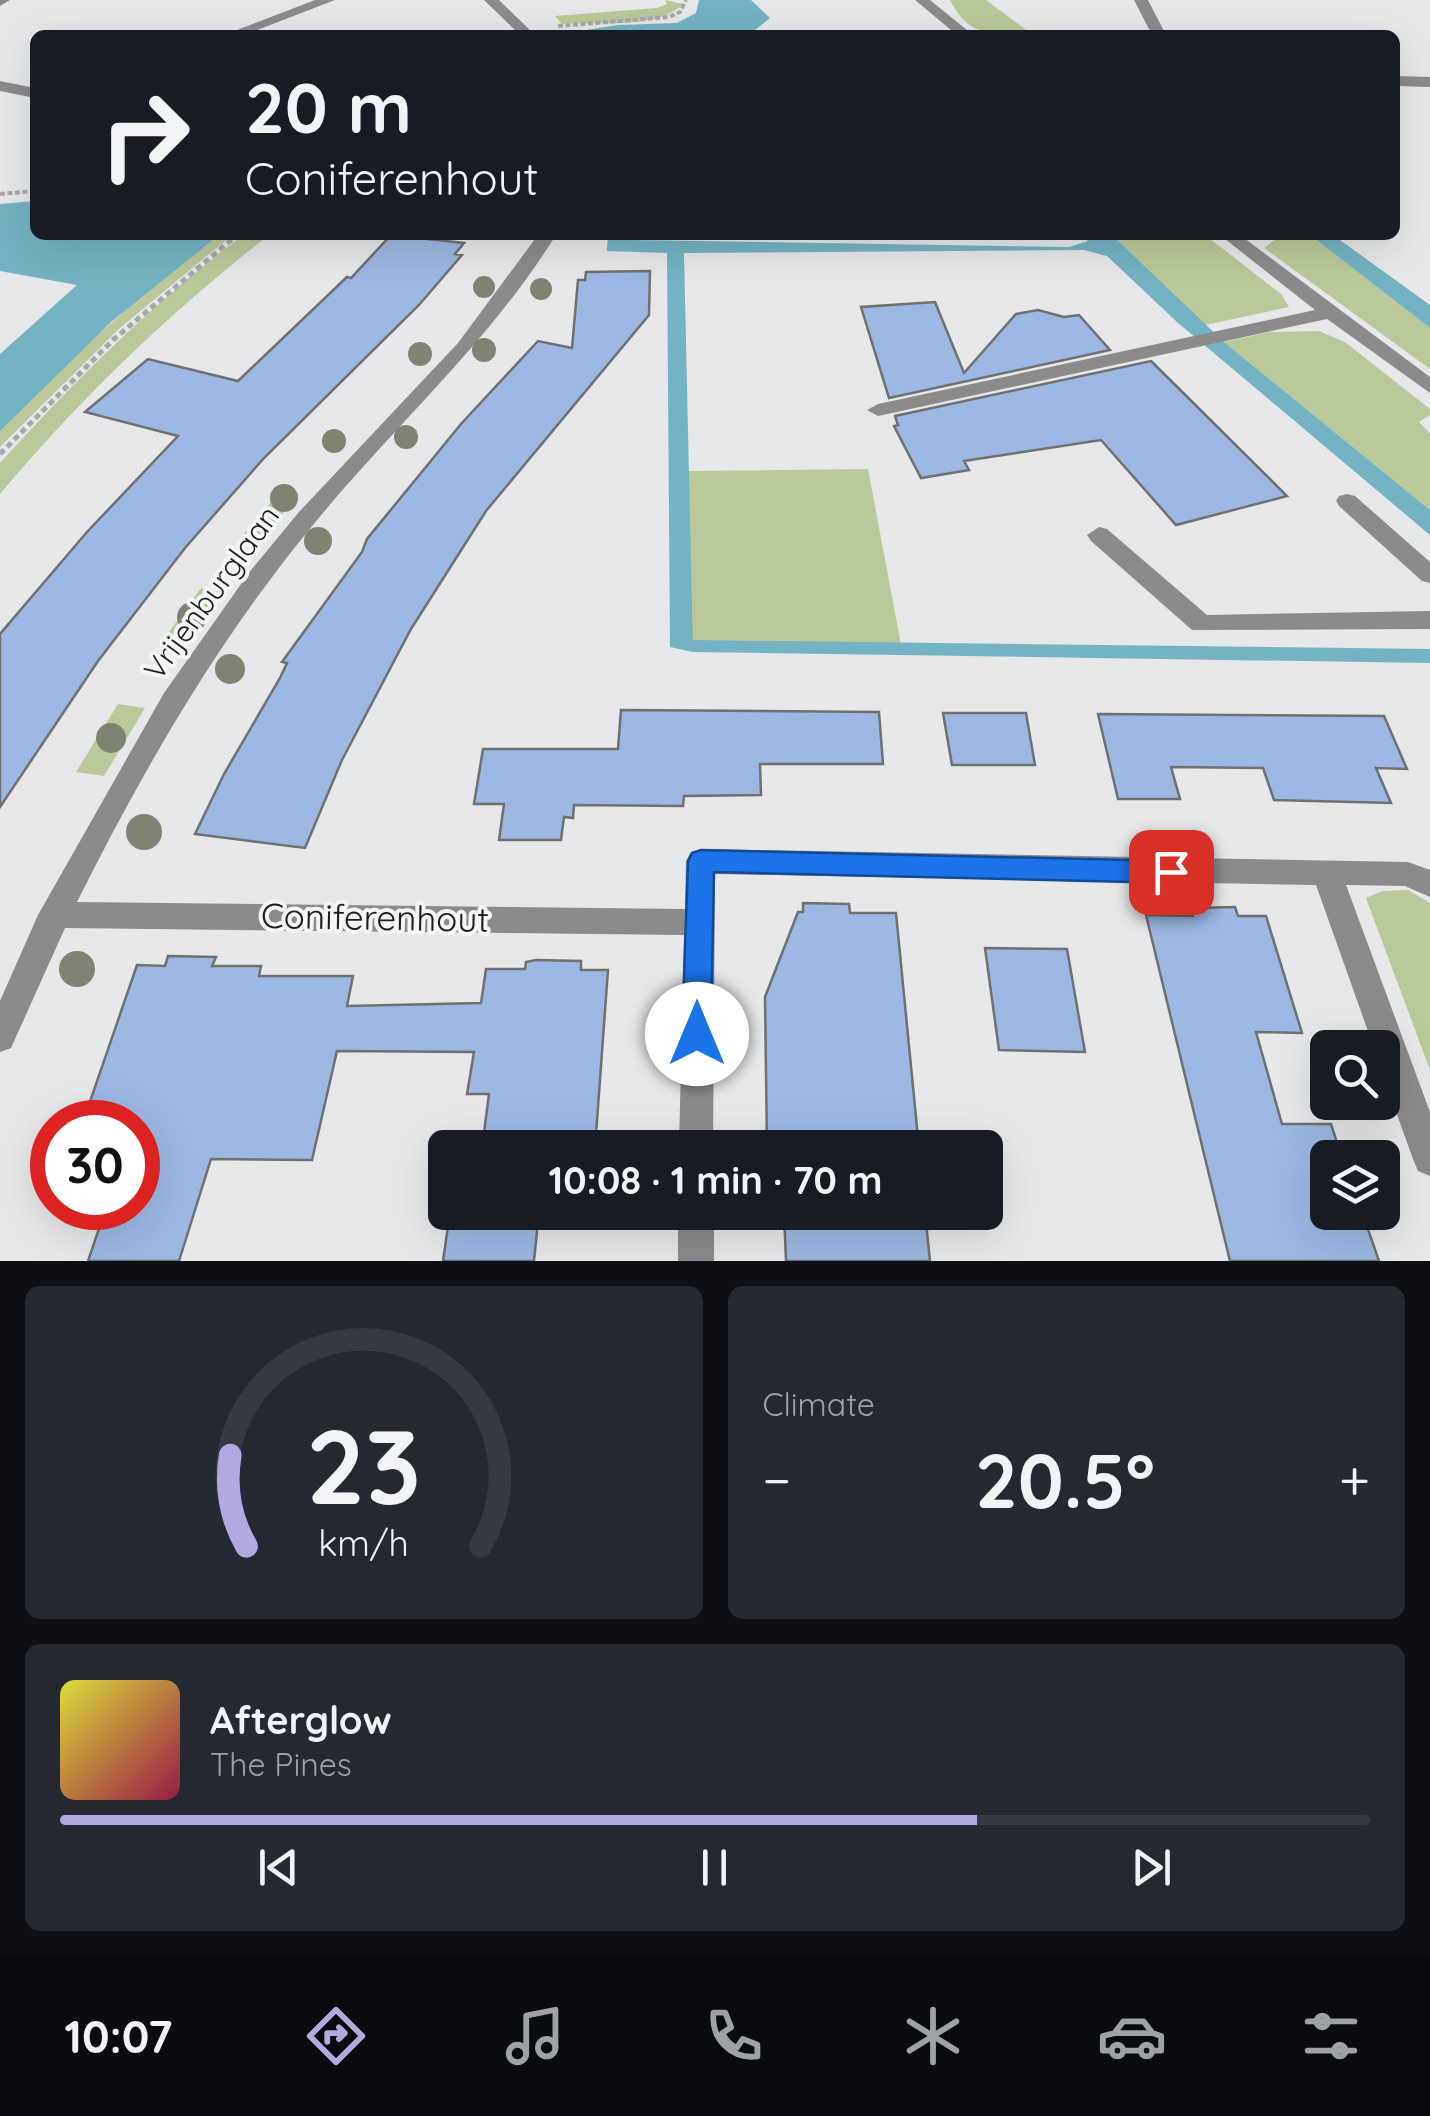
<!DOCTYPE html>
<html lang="en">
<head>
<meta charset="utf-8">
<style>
	:root { --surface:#171b24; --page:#242831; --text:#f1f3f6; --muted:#9ea1a6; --line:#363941; --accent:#b1a9e0 }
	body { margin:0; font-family:Quicksand,sans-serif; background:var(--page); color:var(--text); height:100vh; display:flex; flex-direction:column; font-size:38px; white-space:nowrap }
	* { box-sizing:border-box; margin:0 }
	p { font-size:32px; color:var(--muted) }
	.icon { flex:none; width:55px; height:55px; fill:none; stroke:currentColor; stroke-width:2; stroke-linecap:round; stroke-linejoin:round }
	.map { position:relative; height:1261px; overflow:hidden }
	.side { display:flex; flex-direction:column; gap:25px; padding:25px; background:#0d0f14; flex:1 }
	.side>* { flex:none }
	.hud { position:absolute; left:30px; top:30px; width:1370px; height:210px; border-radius:15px; box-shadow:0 10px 40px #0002; background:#171b24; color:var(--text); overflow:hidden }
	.buttons { position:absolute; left:1310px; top:1030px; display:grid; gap:20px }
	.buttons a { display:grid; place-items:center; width:90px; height:90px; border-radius:15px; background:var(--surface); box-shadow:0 10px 40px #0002; font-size:50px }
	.speed { position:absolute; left:30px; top:1100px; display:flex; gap:20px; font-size:50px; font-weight:700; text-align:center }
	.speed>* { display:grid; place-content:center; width:130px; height:130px; border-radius:50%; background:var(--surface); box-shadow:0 10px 40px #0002; line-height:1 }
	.speed .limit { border:15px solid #d22; background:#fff; color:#111 }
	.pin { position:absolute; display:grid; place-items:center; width:85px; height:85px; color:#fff; margin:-42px; border-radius:20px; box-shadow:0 5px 15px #0006 }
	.me { position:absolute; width:110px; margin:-55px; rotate:0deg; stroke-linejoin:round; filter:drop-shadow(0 0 8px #0008) }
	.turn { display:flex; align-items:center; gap:35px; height:210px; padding:0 50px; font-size:45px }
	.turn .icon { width:130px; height:130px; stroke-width:2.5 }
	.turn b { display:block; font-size:70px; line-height:85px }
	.big { font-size:75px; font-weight:700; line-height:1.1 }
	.side .tile { flex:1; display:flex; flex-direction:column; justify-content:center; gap:15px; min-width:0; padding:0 35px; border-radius:15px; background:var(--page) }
	.side .dial { align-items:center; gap:0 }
	.dial svg { height:260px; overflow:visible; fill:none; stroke:var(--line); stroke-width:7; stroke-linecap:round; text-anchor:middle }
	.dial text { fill:var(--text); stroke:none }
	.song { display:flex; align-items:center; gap:30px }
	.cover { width:120px; height:120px; border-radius:15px; background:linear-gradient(135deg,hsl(60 70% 55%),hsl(340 70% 35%)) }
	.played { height:10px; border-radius:5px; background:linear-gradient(90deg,var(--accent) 70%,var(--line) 70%) }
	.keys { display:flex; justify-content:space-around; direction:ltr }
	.heat { display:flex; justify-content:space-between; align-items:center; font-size:55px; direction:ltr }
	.side .tiles { flex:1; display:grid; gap:25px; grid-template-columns:1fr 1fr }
	.tile:last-child { grid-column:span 2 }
	.trip { position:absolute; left:428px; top:1130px; width:575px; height:100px; border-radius:15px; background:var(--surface); box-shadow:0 10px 40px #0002; font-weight:700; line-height:100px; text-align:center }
	.tab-bar { display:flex; height:160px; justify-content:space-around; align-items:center; background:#090b0e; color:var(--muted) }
	.tab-bar .icon { width:70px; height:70px }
	.tab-bar .selected { color:var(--accent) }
	.tab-bar b { font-size:45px; color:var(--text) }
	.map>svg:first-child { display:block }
	.green { fill:#bac999 }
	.water { fill:#74b3c3 }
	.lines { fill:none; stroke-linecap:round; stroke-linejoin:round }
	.stream { fill:#74b3c3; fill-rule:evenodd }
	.building { fill:#9cb9e3; stroke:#707071; stroke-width:2.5 }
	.path-far1 { stroke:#a7a8a9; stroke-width:4; stroke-dasharray:5 2.5; stroke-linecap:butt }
	.path { stroke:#a7a8a9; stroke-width:5; stroke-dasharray:6 4; stroke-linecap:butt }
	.minor { fill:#8c8b8b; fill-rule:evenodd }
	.tree { fill:#7e8471 }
	.route { fill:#1a73e8; stroke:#114b97; stroke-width:2.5 }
	.labels { text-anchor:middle; stroke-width:8; stroke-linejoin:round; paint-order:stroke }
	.street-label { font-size:30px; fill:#1c1d1d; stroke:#f4f5f6 }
	.near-street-label { font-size:35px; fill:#1c1d1d; stroke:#f4f5f6 }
</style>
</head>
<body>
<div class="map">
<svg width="1430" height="1261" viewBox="0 0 1430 1261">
	<rect width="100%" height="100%" fill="#e7e8e9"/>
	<g class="green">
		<path d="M665 0 683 4C659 30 596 21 562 24L555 16 657 8 667 4Z"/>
		<path d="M950 0H986L1033 35C994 35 969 38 950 0Z"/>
		<path d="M219 235H232L120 328 0 447V431C68 360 140 293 219 235Z"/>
		<path d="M243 235H269C169 313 82 397 0 494V463C75 380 154 302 243 235Z"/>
		<path d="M1112 235H1205L1281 294 1289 307 1205 325Z"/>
		<path d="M1281 235H1310L1430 328V369L1264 248Z"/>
		<path d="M1319 331 1345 342 1430 409V415L1419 422 1430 433V510L1224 342 1270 332Z"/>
		<path d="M868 469 901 645 692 642 688 471Z"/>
		<path d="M281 490 299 494 260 541 242 536Z"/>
		<path d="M201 588 222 592 181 650 159 646Z"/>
		<path d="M118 704 145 708 104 776 76 772Z"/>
		<path d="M1408 890 1430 903V1070L1366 898 1383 891Z"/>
	</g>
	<g class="water">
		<path d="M699 0H751L770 18 749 35H554L618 25 677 23 696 13Z"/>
		<path d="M35 201V235H219L111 322 0 431V354L77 285 0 271V204Z"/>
		<path d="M608 235H633L634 240 1069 247 1088 241 1082 235H1112L1224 342 1430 510V535L1177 322 1107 256 1084 250 684 253 693 652 670 647 667 253 607 251Z"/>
		<path d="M1310 235H1333L1430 305V328Z"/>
	</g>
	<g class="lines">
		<path class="stream" d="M692 640 1430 649V663L692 652 683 646Z"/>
	</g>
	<g class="building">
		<path d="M391 235 464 243 455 254 462 255 419 305 264 458 185 548 98 661 0 807V634L87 532 178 436 85 412 148 359 238 381 347 277 351 278Z"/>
		<path d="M650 271 649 315 486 511 411 629 342 760 305 848 195 834 224 774 280 678 287 663 282 662 362 552 367 539 461 424 538 341 572 348 578 280H585L586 272Z"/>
		<path d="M935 302 964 373 1016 314 1038 310 1064 317 1079 315 1110 350 889 398 861 307Z"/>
		<path d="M1151 361 1287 496 1176 525 1101 440 964 461 969 470 921 478 894 426 898 425 895 416Z"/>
		<path d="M621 710 879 712 883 764H760L761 795 684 796 683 806 574 805 573 818 564 817 561 840H499L504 804H474L483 749H618Z"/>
		<path d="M943 713H1026L1035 765H952Z"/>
		<path d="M1098 714 1384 716 1407 769 1376 768 1391 803 1274 800 1263 768 1171 767 1180 799H1118Z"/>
		<path d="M803 903 849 904 850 913H896L919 1148H767L765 997 798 912H803Z"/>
		<path d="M1235 907 1238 916H1266L1302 1033 1256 1032 1282 1124H1331L1342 1158H1328V1212H1362L1379 1261H1230L1146 915 1193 916 1190 908Z"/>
		<path d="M985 948 1067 949 1085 1052 999 1050Z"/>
		<path d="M168 956 216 957 212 966H261L259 976H353L347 1006 481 1003 486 969H525L526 962 536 960 581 961V970H608L595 1148H482L489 1094H467L474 1052 337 1051 312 1160 211 1159 179 1261H88L106 1208H138V1122H83L137 965 165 966Z"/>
		<path d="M450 1212H539L534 1261H443Z"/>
		<path d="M784 1212H925L930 1261H786Z"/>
	</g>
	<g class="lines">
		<g class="path-far1">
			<path d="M558 26 669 17 680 12 686 0"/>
			<path d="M0 194 35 191"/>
		</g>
		<path class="path" d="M0 454 113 340 237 235"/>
		<g class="minor">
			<path d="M0 0H10L0 6Z"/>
			<path d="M315 0H335L244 35H224Z"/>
			<path d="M484 0H499L535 35H520Z"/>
			<path d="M915 0H930L973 35H957Z"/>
			<path d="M1134 0H1148L1166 35H1152Z"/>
			<path d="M1395 76 1430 77V87L1395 86Z"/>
			<path d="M0 81 35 88V98L0 91Z"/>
			<path d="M538 235H556C488 344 394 426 313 525 218 640 144 768 77 902L685 909 686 861 691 852 701 849 1408 862 1430 870V897L1405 886 1346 885 1430 1112V1176L1418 1171 1413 1159 1382 1073V1048H1374L1316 885 715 874 713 1148H679L684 935 65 928 11 1048 0 1052V1001L38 915 164 693 251 570 299 512 458 343Z"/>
			<path d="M1220 235H1240L1430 377V393L1327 319 878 416 867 410 878 404 1315 310Z"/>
			<path d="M1347 494 1355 496 1430 562V583L1422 581 1339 506 1336 501 1339 496Z"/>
			<path d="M1099 527 1107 529 1207 615 1430 611V629L1192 630 1091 541 1087 535Z"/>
			<rect x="678" y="1212" width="36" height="49"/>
		</g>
	</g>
	<g class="tree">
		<circle cx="484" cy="287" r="11"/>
		<circle cx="541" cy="289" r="11"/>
		<circle cx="484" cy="350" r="12"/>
		<circle cx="420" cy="354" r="12"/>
		<circle cx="406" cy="437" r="12"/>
		<circle cx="334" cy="441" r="12"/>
		<circle cx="284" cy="498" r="14"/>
		<circle cx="318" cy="541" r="14"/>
		<circle cx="192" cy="617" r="15"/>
		<circle cx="230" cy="669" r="15"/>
		<circle cx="111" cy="738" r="15"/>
		<circle cx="144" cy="832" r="18"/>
		<circle cx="77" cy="969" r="18"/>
	</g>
	<path class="route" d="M701 850 1171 861 1180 864 1184 872 1180 880 1171 883 714 872 711 1034 707 1044 697 1048 686 1044 682 1034 688 861 692 853Z"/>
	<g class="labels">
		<g class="street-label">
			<text transform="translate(212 593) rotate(-54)" y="10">Vrijenburglaan</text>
		</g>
		<g class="near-street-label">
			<text transform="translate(375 918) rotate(1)" y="12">Coniferenhout</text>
		</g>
	</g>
</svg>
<div class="buttons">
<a><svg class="icon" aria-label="search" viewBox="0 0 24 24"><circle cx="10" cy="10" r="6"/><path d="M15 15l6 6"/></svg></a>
<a><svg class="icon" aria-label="layers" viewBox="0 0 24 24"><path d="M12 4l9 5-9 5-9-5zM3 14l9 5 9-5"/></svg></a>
</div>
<div class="speed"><div class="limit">30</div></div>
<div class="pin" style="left:1171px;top:872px;background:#d93025"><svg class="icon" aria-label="arrive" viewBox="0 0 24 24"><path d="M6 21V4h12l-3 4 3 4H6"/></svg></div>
<svg class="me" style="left:697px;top:1034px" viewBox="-20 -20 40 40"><circle r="19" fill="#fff"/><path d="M0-13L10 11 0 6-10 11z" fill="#1a73e8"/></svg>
<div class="trip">10:08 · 1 min · 70 m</div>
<div class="hud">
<div class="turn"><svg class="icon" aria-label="right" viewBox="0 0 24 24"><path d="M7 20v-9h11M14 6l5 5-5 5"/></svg><div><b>20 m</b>Coniferenhout</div></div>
</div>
</div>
<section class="side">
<div class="tiles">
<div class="tile dial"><svg viewBox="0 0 100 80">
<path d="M14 69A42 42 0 1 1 86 69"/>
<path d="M14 69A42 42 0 0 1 9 41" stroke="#b1a9e0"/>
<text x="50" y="56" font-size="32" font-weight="700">23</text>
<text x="50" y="72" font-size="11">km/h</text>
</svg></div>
<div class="tile"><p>Climate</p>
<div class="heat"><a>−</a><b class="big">20.5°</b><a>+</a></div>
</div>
<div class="tile">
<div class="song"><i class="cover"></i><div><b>Afterglow</b><p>The Pines</p></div></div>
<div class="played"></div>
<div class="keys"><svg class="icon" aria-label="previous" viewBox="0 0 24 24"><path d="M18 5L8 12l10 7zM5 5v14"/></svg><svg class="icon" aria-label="pause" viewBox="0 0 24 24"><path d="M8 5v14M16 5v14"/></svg><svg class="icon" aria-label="next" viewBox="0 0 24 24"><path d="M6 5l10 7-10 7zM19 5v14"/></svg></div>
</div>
</div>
</section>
<nav class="tab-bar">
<b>10:07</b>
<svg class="icon selected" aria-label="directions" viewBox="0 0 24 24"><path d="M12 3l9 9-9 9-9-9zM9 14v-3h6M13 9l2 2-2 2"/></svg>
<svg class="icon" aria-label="music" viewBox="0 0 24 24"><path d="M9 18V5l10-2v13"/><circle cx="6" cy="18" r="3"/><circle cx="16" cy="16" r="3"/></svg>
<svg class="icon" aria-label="phone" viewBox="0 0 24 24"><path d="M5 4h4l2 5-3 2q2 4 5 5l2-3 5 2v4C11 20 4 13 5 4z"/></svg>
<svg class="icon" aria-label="climate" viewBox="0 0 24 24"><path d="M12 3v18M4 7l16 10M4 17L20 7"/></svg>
<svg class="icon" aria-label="car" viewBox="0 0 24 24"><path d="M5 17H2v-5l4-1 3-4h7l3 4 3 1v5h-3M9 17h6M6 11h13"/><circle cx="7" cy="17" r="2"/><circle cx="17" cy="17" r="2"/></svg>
<svg class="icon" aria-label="filters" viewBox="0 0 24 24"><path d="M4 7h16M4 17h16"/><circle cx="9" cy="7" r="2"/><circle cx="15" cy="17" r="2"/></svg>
</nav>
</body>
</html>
